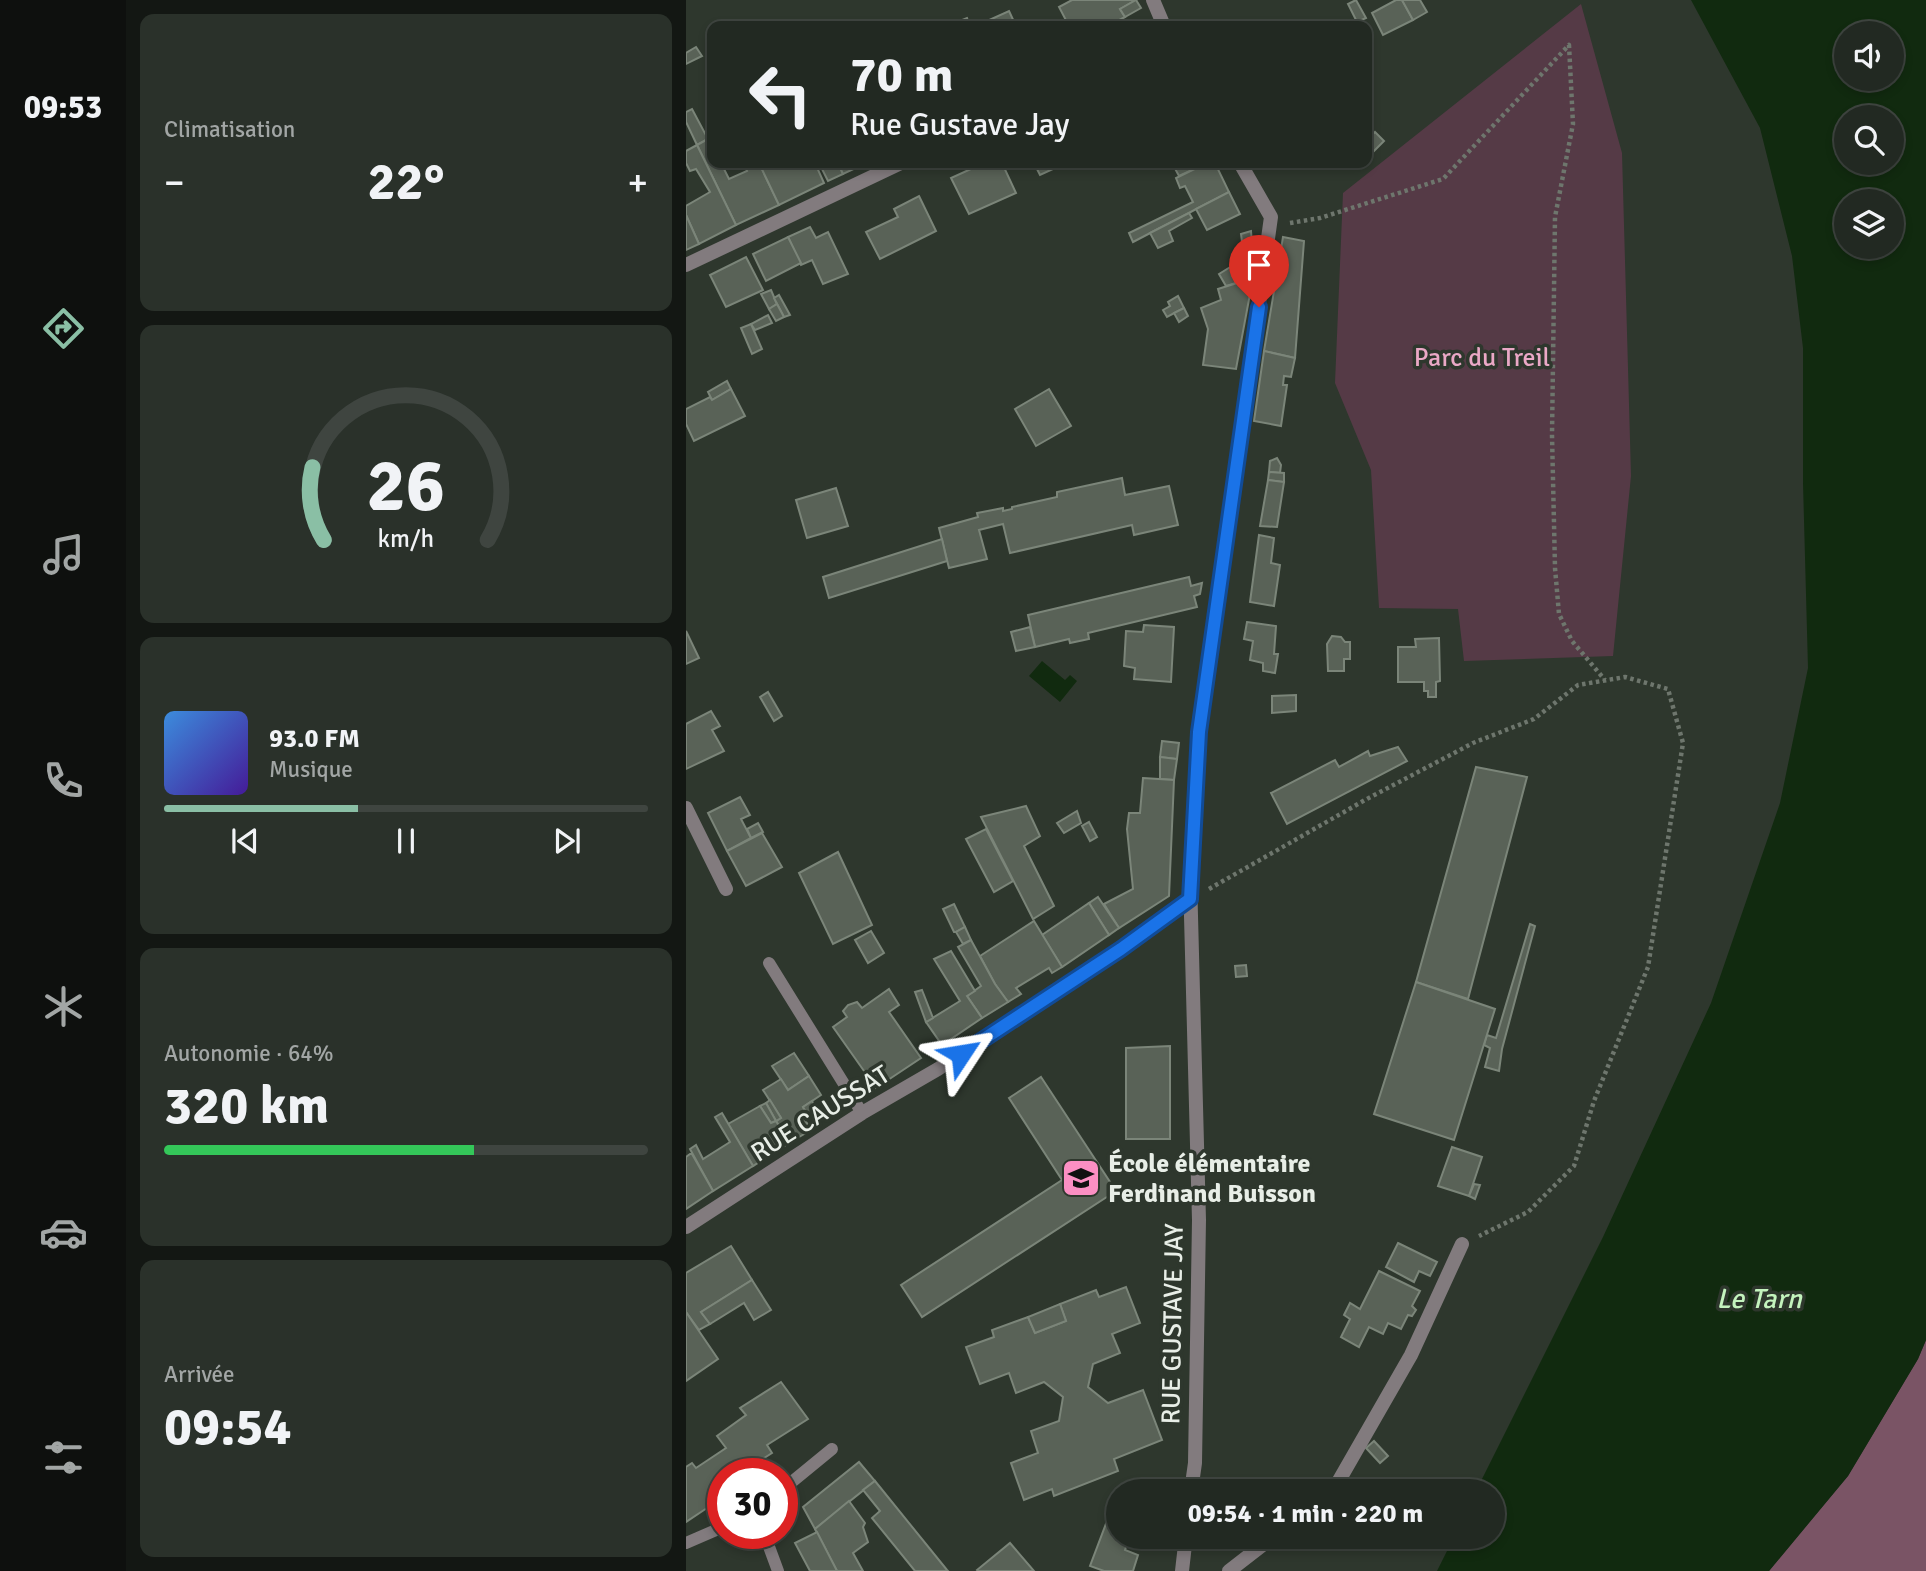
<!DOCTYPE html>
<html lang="fr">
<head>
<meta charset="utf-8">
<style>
	:root { --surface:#222922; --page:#2a312a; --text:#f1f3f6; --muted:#a2a6a5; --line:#3f4540; --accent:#8abfa5 }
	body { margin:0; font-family:Signika,sans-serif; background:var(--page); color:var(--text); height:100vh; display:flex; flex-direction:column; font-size:26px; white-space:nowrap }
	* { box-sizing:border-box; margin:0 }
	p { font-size:23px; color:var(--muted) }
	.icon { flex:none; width:38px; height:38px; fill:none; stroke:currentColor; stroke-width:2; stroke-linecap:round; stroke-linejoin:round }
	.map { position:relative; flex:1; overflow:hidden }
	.drawer { display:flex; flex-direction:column; gap:14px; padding:14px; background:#131713; width:560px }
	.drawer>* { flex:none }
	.guide { position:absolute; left:21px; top:21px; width:665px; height:147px; border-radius:14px; box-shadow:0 4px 10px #0003,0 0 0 2px var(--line); background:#222922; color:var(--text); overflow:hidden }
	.fabs { position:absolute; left:1148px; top:21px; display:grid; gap:14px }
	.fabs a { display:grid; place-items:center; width:70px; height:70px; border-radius:50%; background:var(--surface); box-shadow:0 4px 10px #0003,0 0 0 2px var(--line); font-size:35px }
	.speed { position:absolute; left:21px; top:1458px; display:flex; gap:14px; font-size:35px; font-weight:700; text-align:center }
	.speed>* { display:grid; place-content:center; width:91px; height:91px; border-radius:50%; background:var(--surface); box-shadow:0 4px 10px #0003,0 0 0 2px var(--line); line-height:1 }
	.speed .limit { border:10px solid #d22; background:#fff; color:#111 }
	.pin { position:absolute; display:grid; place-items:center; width:60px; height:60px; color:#fff; margin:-72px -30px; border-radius:50% 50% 50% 0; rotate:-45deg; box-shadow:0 0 7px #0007 }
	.pin .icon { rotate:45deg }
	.me { position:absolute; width:77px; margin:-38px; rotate:57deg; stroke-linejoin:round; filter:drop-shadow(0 0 5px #0008) }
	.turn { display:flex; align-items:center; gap:24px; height:147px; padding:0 28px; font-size:32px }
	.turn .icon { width:91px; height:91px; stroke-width:2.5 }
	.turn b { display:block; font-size:49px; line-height:60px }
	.big { font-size:52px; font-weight:800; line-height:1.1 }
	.drawer .widget { flex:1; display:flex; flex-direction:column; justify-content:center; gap:10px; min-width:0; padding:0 24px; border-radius:14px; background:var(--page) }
	.drawer .dial { align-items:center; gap:0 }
	.dial svg { height:182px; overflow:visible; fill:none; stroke:var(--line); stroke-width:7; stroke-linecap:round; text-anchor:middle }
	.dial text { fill:var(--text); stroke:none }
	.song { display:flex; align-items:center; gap:21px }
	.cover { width:84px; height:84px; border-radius:10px; background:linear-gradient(135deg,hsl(210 70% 55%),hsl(260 70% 35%)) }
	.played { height:7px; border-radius:4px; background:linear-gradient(90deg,var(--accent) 40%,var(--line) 40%) }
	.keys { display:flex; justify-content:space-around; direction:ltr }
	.heat { display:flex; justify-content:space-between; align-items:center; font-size:38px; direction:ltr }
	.charge { height:10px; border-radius:5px; background:linear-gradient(90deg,#34c759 64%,var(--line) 0) }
	.trip { position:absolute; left:420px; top:1479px; width:399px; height:70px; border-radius:35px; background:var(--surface); box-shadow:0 4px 10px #0003,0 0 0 2px var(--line); font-weight:800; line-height:70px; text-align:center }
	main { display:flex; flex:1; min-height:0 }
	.tabs { display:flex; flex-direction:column; width:126px; justify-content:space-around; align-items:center; background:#0e100e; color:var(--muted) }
	.tabs .icon { width:49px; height:49px }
	.tabs .selected { color:var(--accent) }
	.tabs b { font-size:32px; color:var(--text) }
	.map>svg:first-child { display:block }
	.green { fill:#553a46 }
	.forest { fill:#7a5465 }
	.water { fill:#112a0f; fill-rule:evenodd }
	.building { fill:#596257; stroke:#7b8579; stroke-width:2 }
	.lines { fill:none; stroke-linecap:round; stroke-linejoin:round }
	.path { stroke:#6e766d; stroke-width:4.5; stroke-dasharray:3.5 3.5; stroke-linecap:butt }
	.lane { stroke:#827b7e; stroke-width:12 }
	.street { stroke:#827b7e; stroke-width:14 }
	.route-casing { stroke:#114b97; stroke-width:18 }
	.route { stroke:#1a73e8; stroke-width:12 }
	.labels { text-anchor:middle; stroke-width:7; stroke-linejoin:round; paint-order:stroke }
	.park-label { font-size:26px; fill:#eaa8c6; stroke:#2e372d }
	.street-label { font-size:26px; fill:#e8eee7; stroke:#2e372d }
	.poi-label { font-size:26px; font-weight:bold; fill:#e8eee7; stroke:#2e372d; text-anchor:start }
	.water-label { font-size:28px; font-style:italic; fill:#c3f3bd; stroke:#2e372d }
</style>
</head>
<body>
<main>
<nav class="tabs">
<b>09:53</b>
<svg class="icon selected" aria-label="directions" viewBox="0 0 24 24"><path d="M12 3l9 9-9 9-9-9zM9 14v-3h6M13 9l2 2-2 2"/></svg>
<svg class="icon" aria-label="music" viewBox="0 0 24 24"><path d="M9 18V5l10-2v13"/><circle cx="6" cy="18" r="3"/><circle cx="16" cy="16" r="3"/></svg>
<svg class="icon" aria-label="phone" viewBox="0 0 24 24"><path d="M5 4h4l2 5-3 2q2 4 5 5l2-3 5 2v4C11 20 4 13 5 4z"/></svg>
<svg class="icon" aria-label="climate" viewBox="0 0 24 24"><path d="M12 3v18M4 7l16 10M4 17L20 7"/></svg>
<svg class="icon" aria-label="car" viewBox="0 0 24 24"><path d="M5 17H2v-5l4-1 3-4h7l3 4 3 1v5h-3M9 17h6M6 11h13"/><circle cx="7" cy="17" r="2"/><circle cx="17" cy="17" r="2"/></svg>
<svg class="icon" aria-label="filters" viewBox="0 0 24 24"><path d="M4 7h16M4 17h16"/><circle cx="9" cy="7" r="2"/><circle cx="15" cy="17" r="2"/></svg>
</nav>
<section class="drawer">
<div class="widget"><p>Climatisation</p>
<div class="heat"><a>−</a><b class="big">22°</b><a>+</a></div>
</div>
<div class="widget dial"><svg viewBox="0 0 100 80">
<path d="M14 69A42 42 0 1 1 86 69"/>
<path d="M14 69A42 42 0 0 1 9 37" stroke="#8abfa5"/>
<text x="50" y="56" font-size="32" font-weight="700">26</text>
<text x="50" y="72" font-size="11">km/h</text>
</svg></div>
<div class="widget">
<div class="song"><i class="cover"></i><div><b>93.0 FM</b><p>Musique</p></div></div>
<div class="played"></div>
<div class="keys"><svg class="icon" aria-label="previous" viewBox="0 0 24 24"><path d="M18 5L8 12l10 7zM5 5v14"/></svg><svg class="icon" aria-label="pause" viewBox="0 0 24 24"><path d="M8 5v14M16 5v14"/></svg><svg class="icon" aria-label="next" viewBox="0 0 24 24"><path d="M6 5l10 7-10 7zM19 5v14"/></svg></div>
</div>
<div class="widget"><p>Autonomie · 64%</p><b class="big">320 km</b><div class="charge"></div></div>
<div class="widget"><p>Arrivée</p><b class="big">09:54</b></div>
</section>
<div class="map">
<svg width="1240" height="1571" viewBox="0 0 1240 1571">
	<rect width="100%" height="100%" fill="#2e372d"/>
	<path class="green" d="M895 4 936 153 945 476 927 656 778 661 772 609 693 608 685 470 649 383 657 193Z"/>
	<path class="forest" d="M1240 1340V1571H1083L1162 1476 1232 1359Z"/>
	<g class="water">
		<path d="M1005 0H1240V1340L1232 1359 1162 1476 1083 1571H751L768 1537 807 1536V1491H790L917 1237 1025 1003 1094 803 1122 668 1117 483V348L1106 256 1074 128ZM1160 33H1206V79H1160ZM1160 117H1206V163H1160ZM1160 201H1206V247H1160Z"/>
		<path d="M356 661 379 680 384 675 391 681 374 702 343 676Z"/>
	</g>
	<g class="building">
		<path d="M386 0H450L434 9 439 17 422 26H411L409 22 401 26H383L373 7Z"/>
		<path d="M450 0 455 8 439 17 434 9Z"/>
		<path d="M670 0 680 18 671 22 662 4Z"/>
		<path d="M710 0H716L727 20 697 35 686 13Z"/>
		<path d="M716 0H734L741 12 727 20Z"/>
		<path d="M323 11 330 26H290Z"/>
		<path d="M281 18 284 26H267L266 24Z"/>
		<path d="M10 47 16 56 0 64V53Z"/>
		<path d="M6 109 22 139 11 145 0 122V112Z"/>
		<path d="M689 132 698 141 681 158V140Z"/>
		<path d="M22 139 26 148V163H35L43 179 61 171 58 163H73L93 205 50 225 11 145Z"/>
		<path d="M11 145 50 225 13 244 0 215V206L24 192 10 169 4 171 0 163V151Z"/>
		<path d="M73 163H79L80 166 87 163H129L138 183 93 205Z"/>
		<path d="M133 163H152L157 174 142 181Z"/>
		<path d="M152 163H170L172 167 157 174Z"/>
		<path d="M298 163H316L330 193 283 214 265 178Z"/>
		<path d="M348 163H380L354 175Z"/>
		<path d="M486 163H521L493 176Z"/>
		<path d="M521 163H529L543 192 447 242 443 233 507 202 499 186 494 188 490 178Z"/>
		<path d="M543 192 554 214 521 230 510 209Z"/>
		<path d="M233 196 250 231 194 259 180 232 212 217 208 209Z"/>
		<path d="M503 213 506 218 483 231 487 241 472 248 464 233Z"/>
		<path d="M0 215 13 244 0 250Z"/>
		<path d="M124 227 130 238 142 232 162 274 137 284 126 260 115 265 102 237Z"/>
		<path d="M565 231 566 243 557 249 555 234Z"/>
		<path d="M102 237 115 263 80 281 67 254Z"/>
		<path d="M597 237 618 241 609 358 578 351Z"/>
		<path d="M567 253V278L540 286 533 274Z"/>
		<path d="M60 257 77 290 40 307 24 275Z"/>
		<path d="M567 278 550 369 517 365 522 329 515 308 535 300 532 289Z"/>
		<path d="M85 290 91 304 83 309 75 294Z"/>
		<path d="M93 295 104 315 98 317 88 298Z"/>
		<path d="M492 296 498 308 481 317 477 310 484 306 482 302Z"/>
		<path d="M91 304 98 317 90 321 83 309Z"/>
		<path d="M498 308 502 316 493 322 488 313Z"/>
		<path d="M82 315 86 323 69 330 65 324Z"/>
		<path d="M65 324 76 349 66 354 55 328Z"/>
		<path d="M578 351 609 358 605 377 598 376 597 385H601L595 426 568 421Z"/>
		<path d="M41 381 45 389 26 400 22 392Z"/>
		<path d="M45 389 59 416 8 441 0 424V409L24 397 26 400Z"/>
		<path d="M363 389 385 426 350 446 329 409Z"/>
		<path d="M591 458 595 465 594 473 583 472 584 461Z"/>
		<path d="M583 472 598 473V482L582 480Z"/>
		<path d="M436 478 439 495 483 486 492 525 448 535 446 525 324 553 317 524 293 530 301 559 263 568 253 528 292 517 291 513 317 508V511L326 509V507L371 497V492Z"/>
		<path d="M582 480 598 482 591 527 574 526Z"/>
		<path d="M150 488 162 526 121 538 110 500Z"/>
		<path d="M573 535 588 538 585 563 594 565 588 606 564 602Z"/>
		<path d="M256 539 261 561 143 598 137 577Z"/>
		<path d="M503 577 505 586 516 583 514 594 508 596 511 607 402 633 403 639 384 643 383 639 349 647 342 615Z"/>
		<path d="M561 622 590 626 588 654H592L589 673 577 671V663L564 660 567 641 558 639Z"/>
		<path d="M458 625 488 627 485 682 448 679 449 668 438 666 440 631 457 632Z"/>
		<path d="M344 627 349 647 330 651 325 632Z"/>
		<path d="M0 631 13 658 0 664Z"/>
		<path d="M646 636 655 637 659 642H664V659H658V671H642L641 644Z"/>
		<path d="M753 638 754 681 750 682V697H742V691H738V682H712V647H730L729 639Z"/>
		<path d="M82 692 96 716 88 721 74 697Z"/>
		<path d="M610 695V711L586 713V696Z"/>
		<path d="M25 711 34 726 26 730 38 751 0 769V724Z"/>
		<path d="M476 741 493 743 491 759 474 757Z"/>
		<path d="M712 747 721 761 601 824 585 793 649 760 653 767 682 751 684 756Z"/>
		<path d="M474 757 491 759 488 780 474 779Z"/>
		<path d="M790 767 841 777 782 999 730 982Z"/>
		<path d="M457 778 488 780 483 896 433 928 418 904 447 889 441 829 443 813H454Z"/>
		<path d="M54 797 64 815 55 819 65 838 41 851 22 813Z"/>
		<path d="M340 806 354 836 338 846 368 906 347 919 295 817Z"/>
		<path d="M391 811 395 823 378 833 371 823Z"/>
		<path d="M403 822 411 837 404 841 396 826Z"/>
		<path d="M72 823 77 832 65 838 61 829Z"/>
		<path d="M300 829 327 881 308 892 280 839Z"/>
		<path d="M76 833 96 867 60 886 41 851Z"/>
		<path d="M152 852 186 925 147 944 113 873Z"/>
		<path d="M412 897 433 928 423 935 403 903Z"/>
		<path d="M403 903 423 935 376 967 356 935Z"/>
		<path d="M268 904 279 927 270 932H268L257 909Z"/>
		<path d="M348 921 376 967 366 973 363 968 330 988 335 994 322 1002 309 984 294 956Z"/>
		<path d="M844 924 849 926 816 1049 813 1071 799 1067 804 1048 798 1045 801 1035 810 1038Z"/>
		<path d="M279 927 285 940 277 944 270 932Z"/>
		<path d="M185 931 198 953 182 963 169 940Z"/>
		<path d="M285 940 309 984 322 1002 296 1018 281 996 295 986 272 947Z"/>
		<path d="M265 951 289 991 281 996 296 1018 256 1045 240 1022 274 1001 248 959Z"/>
		<path d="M560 965 561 976 550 977 549 966Z"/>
		<path d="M730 982 809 1009 768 1140 688 1114Z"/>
		<path d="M203 989 213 1005 203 1012 235 1058 190 1088 147 1027 161 1017 157 1011 162 1005 171 1002 176 1008Z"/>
		<path d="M236 990 247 1018 240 1022 229 992Z"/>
		<path d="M484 1046V1139H440V1048Z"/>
		<path d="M108 1053 123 1076 102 1090 86 1066Z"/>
		<path d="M123 1076 135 1095 117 1107 120 1112 116 1115 125 1130 103 1143 90 1121 95 1118 77 1090 95 1079 102 1090Z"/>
		<path d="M355 1077 430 1191 236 1317 215 1285 376 1180 323 1098Z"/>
		<path d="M84 1100 95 1118 90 1121 80 1103Z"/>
		<path d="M126 1101 131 1110 117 1118 116 1115 120 1112 117 1107Z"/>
		<path d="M80 1103 90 1121 85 1123 74 1106Z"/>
		<path d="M74 1106 85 1123 90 1121 103 1143 67 1166 42 1124Z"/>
		<path d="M36 1113 67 1166 27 1191 4 1149 10 1145 17 1159 44 1142 29 1117Z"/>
		<path d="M766 1147 796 1157 783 1196 752 1186Z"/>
		<path d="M4 1154H6L27 1191 0 1209V1157Z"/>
		<path d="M788 1184 794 1185 789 1199 783 1196Z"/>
		<path d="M712 1243 751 1262 744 1276 733 1271 728 1282 700 1267Z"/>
		<path d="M45 1246 66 1280 15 1312 24 1324 13 1330 0 1312V1273Z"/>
		<path d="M693 1271 734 1291 726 1306 730 1310 726 1316 722 1315 715 1329 702 1323 697 1334 683 1327 673 1347 655 1337 664 1319 658 1315 664 1303 674 1309Z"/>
		<path d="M66 1280 85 1310 68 1320 58 1303 24 1324 15 1312Z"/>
		<path d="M440 1287 454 1323 426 1334 434 1353 407 1364 402 1387 422 1403 457 1390 476 1440 428 1459 432 1471 368 1496 366 1489 338 1500 325 1463 352 1453 345 1431 373 1421 377 1397 358 1382 330 1393 323 1373 294 1384 280 1347 308 1337 306 1330 342 1317 349 1333 380 1321 374 1304 410 1290 413 1297Z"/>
		<path d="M374 1304 380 1321 349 1333 342 1317Z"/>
		<path d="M0 1312 32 1359 0 1381Z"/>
		<path d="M95 1382 122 1419 81 1445 86 1453 56 1472 58 1474H37V1506L25 1513 21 1508 0 1522V1467L6 1463 10 1468 40 1448 31 1436 60 1415 54 1408Z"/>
		<path d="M688 1441 702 1456 694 1463 680 1448Z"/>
		<path d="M173 1462 189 1481 129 1529 117 1507Z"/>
		<path d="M189 1481 261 1570 262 1571H229L186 1518 194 1511 177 1490Z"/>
		<path d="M163 1501 179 1523 177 1527 182 1542 167 1553 177 1571H151L129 1529Z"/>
		<path d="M421 1521 432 1525V1536H444L439 1550 452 1555 447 1571H418L404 1566Z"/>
		<path d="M131 1532 151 1571H124L109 1543Z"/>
		<path d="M324 1543 348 1571H292L291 1570Z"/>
	</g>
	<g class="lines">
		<g class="path">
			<path d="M604 223 634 218 757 179 883 45 887 124 869 217 866 435 869 568 873 614 886 641 919 680"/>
			<path d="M523 889 679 800 787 743 848 719 892 685 939 677 982 689 997 743 962 967 908 1101 888 1166 842 1212 793 1236"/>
		</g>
		<g class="lane">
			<path d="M83 963 176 1113"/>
			<path d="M96 1490 146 1449"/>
			<path d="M78 1533 92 1571"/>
			<path d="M0 1543 37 1527"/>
		</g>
		<g class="street">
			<path d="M467 0 478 26"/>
			<path d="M0 265 215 163"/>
			<path d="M0 808 40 889"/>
			<path d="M0 1227 176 1113 252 1069 435 949 504 899"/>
			<path d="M505 1491 509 1463 513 1220 504 878 513 731 585 217 554 163"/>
			<path d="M647 1491 725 1355 776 1244"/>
			<path d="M496 1571 500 1536"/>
			<path d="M543 1571 588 1536"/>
		</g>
	</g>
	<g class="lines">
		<defs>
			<path id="route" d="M275 1054 435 949 504 899 513 732 573 307"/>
		</defs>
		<use href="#route" class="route-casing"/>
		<use href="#route" class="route"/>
	</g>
	<defs>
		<symbol id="school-square" viewBox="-11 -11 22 22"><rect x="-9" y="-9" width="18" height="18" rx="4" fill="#fb8fc3" stroke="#2e372d"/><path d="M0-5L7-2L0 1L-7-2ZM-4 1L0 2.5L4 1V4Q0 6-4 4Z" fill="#111"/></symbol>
	</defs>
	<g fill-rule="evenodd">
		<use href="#school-square" x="373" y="1156" width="44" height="44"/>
	</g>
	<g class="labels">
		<g class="park-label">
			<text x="796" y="366">Parc du Treil</text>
		</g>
		<g class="street-label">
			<text transform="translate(134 1113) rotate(-32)" y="9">RUE CAUSSAT</text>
			<text transform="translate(486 1324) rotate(-89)" y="9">RUE GUSTAVE JAY</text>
		</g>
		<g class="poi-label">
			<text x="422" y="1172">École élémentaire<tspan x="422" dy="30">Ferdinand Buisson</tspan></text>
		</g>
		<g class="water-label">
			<text x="1073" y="1308">Le Tarn</text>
		</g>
	</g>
</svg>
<div class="fabs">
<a><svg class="icon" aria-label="sound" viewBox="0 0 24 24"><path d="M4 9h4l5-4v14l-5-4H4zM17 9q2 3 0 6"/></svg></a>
<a><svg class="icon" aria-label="search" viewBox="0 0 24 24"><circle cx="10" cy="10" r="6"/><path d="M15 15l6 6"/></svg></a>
<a><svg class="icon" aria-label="layers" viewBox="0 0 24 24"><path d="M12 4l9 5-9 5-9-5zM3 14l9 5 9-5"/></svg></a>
</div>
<div class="speed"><div class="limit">30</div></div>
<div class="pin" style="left:573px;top:307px;background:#d93025"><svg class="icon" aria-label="arrive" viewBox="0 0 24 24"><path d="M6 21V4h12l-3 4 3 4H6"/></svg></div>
<svg class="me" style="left:275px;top:1054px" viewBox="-20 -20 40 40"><path d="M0-17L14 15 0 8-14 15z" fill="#1a73e8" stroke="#fff" stroke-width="4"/></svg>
<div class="trip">09:54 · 1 min · 220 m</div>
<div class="guide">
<div class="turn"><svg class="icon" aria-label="left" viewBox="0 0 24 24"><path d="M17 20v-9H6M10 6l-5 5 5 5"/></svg><div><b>70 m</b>Rue Gustave Jay</div></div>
</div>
</div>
</main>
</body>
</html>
